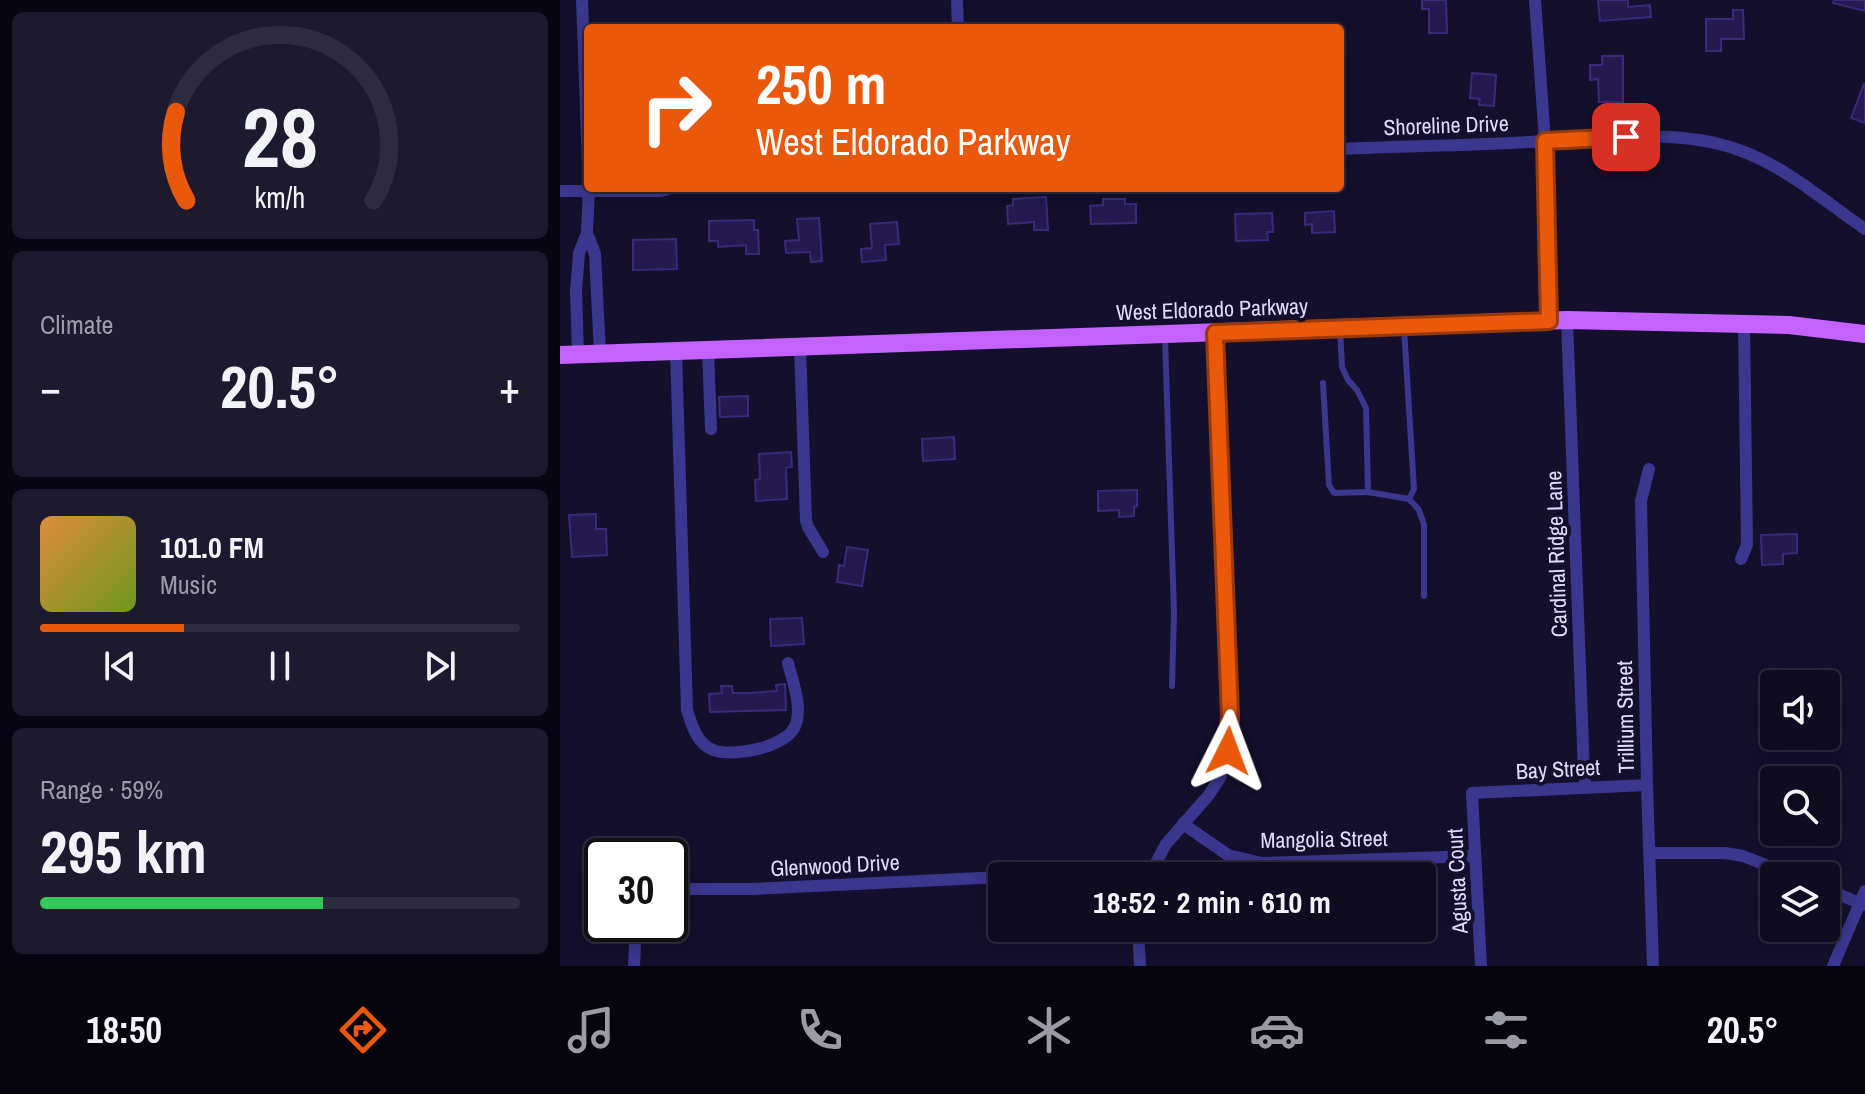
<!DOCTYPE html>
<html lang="en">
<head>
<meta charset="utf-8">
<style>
	:root { --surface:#0f0b21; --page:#1d192e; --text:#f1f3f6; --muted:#9b9ba5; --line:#2f2b3f; --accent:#ea580c }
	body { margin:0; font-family:"Archivo Narrow",sans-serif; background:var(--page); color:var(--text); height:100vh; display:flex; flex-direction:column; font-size:30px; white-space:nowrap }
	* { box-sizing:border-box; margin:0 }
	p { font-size:26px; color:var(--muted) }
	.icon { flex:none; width:44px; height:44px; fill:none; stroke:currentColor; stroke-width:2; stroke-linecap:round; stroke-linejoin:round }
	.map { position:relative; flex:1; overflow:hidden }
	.drawer { display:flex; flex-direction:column; gap:12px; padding:12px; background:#080612; width:560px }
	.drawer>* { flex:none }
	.guide { position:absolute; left:24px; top:24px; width:760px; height:168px; border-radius:8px; box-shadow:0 4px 20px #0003,0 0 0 2px var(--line); background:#ea580c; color:#fff; overflow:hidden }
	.buttons { position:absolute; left:1200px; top:670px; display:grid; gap:16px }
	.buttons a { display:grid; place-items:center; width:80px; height:80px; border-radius:8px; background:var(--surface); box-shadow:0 4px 20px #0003,0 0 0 2px var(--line); font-size:40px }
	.speed { position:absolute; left:24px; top:838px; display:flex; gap:16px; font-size:40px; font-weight:700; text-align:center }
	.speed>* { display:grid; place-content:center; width:104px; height:104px; border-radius:50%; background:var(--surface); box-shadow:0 4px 20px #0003,0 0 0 2px var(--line); line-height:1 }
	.speed .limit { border:4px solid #111; border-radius:12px; background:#fff; color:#111 }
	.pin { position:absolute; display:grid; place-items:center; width:68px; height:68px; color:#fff; margin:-34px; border-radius:16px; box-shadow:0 4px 12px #0006 }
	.me { position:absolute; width:88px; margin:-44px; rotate:3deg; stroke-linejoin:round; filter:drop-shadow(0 0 6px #0008) }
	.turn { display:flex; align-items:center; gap:28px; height:168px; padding:0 40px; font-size:36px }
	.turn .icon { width:104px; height:104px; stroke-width:2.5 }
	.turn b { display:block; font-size:56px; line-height:68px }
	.big { font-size:60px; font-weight:700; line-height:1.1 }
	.drawer .widget { flex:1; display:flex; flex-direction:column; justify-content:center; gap:12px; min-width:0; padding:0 28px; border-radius:12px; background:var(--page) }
	.drawer .dial { align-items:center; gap:0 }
	.dial svg { height:208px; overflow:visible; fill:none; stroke:var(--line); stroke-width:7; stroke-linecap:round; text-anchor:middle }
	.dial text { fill:var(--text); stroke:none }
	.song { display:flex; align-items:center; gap:24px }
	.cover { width:96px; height:96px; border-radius:12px; background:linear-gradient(135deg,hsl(30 70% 55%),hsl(80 70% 35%)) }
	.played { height:8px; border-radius:4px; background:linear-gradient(90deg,var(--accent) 30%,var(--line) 30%) }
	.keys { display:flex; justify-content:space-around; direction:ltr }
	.heat { display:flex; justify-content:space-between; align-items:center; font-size:44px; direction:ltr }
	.charge { height:12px; border-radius:6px; background:linear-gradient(90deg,#34c759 59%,var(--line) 0) }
	.trip { position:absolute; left:428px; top:862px; width:448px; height:80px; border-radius:8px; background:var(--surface); box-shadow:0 4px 20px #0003,0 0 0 2px var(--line); font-weight:700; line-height:80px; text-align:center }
	.menu { display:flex; height:128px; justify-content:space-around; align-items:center; background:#06040d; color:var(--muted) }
	.menu .icon { width:56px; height:56px }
	.menu .on { color:var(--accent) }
	.menu b { font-size:36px; color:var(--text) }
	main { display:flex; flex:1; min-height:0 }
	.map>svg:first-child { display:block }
	.building { fill:#241a4f; stroke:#3a2a7c; stroke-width:2 }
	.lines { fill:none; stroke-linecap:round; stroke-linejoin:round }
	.service { stroke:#3a378e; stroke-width:6 }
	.minor { stroke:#3a378e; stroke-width:12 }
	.primary { stroke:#c362ff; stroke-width:18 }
	.route-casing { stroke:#983908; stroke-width:20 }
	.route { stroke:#ea580c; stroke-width:14 }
	.labels { text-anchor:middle; stroke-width:8; stroke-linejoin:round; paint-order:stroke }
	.street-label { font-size:22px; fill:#dfdbff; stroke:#140f2c }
</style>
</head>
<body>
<main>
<section class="drawer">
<div class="widget dial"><svg viewBox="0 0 100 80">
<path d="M14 69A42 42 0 1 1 86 69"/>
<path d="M14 69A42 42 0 0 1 10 35" stroke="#ea580c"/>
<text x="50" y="56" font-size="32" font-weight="700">28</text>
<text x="50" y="72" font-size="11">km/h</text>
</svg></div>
<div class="widget"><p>Climate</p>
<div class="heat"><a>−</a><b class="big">20.5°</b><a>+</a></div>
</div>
<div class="widget">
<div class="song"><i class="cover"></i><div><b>101.0 FM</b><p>Music</p></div></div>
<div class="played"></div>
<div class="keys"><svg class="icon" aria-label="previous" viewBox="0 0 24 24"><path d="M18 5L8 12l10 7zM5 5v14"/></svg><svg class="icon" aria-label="pause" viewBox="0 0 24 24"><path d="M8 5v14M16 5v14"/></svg><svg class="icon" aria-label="next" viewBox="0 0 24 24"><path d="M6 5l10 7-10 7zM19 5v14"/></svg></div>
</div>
<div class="widget"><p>Range · 59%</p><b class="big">295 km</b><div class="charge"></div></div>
</section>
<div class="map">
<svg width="1305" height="966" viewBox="0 0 1305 966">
	<rect width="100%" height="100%" fill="#140f2c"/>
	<g class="building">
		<path d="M862 0H886L887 33H869V9H862Z"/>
		<path d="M1038 0H1068V7L1090 5 1091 17 1040 21Z"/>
		<path d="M1274 0H1305V11L1273 3Z"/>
		<path d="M1173 10H1183L1184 39H1161V51H1146V19H1173Z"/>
		<path d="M1042 56H1063V102H1039L1038 79 1030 80V65H1042Z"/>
		<path d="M912 73 936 75 934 106 919 105 920 99 910 98Z"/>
		<path d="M1304 84H1305V123L1291 118Z"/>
		<path d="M486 197 488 230H474V222L448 224 447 206 453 205V199Z"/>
		<path d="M543 199H565V204H576V223L531 224 530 206 543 205Z"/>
		<path d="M774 211 775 232 752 233V224L745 225V213Z"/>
		<path d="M712 213 713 232H707L708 240 676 241 675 214Z"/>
		<path d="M259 218 262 261 251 262 250 252 226 253 225 241 239 240 237 219Z"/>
		<path d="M194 220V230H198L199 254H186V245L158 247V241H149V221Z"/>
		<path d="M337 222 339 244 325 245 326 260 302 262 301 249 312 248 310 224Z"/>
		<path d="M116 239 117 269 73 270V240Z"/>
		<path d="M188 396V416L160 417 159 397Z"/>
		<path d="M394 437 395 459 363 461 362 439Z"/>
		<path d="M231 452 232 467 226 468 227 499 196 501 195 480 200 479 199 454Z"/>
		<path d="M577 490V506L574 507V516L559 517V510L538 511V491Z"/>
		<path d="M36 514V529H46L47 555 12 557 9 515Z"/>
		<path d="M1237 534V553L1223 554V564L1202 565 1201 535Z"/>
		<path d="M287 547 308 550 302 586 277 582 279 565 284 566Z"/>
		<path d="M242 618 244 644 211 646 210 619Z"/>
		<path d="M225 684 226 710 150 712 149 694 162 693 161 686H172L173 693H190L217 691 216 685Z"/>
	</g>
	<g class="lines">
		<g class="service">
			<path d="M844 328 854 489 849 499"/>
			<path d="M780 329 782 367 788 380 797 390 806 408 808 492"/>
			<path d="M605 338 614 613 612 686"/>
			<path d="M763 383 769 485 774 493 808 492 849 499 859 510 864 525V596"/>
		</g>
		<g class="minor">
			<path d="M22 0 28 166"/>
			<path d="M397 0 398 28"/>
			<path d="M975 0 985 141 989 321"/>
			<path d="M780 149C849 146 919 145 988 141 1048 138 1118 129 1176 149 1224 165 1264 201 1305 229"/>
			<path d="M0 191H101L111 188"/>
			<path d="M27 233 35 254 40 353"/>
			<path d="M1007 320 1024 774 1026 787"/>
			<path d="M240 347 246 520 248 527 263 552"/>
			<path d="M148 350 151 429"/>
			<path d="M116 351 127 710C132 725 136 743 153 750 173 758 229 747 236 724 242 706 233 682 228 663"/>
			<path d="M18 354 16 291 19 253 27 233 29 188"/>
			<path d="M1089 469 1081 501 1087 785 1093 966"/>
			<path d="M1181 559 1187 545 1184 325"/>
			<path d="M623 824 668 855 702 863 915 856"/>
			<path d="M1090 853H1165L1183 856 1234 876"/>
			<path d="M470 876 535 873 550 876"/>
			<path d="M589 876 606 844 648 796 660 778 668 751 670 715 655 333"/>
			<path d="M110 889H192L442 877"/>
			<path d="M1266 889 1304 905"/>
			<path d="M578 928 580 966"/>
			<path d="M74 966 76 924"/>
			<path d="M921 966 912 793 1087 785"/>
			<path d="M1273 966 1305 891"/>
		</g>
		<path class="primary" d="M0 355 1007 320 1229 325 1305 334"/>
	</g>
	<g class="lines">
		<defs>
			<path id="route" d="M668 751 670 715 655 333 989 321 985 141 1066 137"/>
		</defs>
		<use href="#route" class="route-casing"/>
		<use href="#route" class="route"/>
	</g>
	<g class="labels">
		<g class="street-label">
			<text transform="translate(886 125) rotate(-2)" y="8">Shoreline Drive</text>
			<text transform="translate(652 309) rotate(-2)" y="8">West Eldorado Parkway</text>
			<text transform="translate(996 554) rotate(-92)" y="8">Cardinal Ridge Lane</text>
			<text transform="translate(1065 717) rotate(-91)" y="8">Trillium Street</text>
			<text transform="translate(998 769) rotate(-3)" y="8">Bay Street</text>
			<text transform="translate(764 839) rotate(-1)" y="8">Mangolia Street</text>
			<text transform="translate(275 865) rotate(-3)" y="8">Glenwood Drive</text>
			<text transform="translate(897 881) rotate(-93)" y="8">Agusta Court</text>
		</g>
	</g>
</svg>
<div class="buttons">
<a><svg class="icon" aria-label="sound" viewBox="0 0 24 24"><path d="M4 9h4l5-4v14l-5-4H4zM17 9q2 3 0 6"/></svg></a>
<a><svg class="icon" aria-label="search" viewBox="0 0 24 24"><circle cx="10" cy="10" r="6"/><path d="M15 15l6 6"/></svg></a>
<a><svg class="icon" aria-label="layers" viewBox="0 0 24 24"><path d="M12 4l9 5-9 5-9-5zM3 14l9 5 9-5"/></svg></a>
</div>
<div class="speed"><div class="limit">30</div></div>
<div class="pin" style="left:1066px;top:137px;background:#d93025"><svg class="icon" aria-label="arrive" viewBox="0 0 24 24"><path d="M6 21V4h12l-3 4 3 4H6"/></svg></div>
<svg class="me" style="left:668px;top:751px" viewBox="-20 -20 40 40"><path d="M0-17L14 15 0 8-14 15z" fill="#ea580c" stroke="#fff" stroke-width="4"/></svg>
<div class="trip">18:52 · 2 min · 610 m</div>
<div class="guide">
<div class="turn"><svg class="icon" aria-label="right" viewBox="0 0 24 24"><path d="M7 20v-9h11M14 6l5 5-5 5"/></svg><div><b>250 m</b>West Eldorado Parkway</div></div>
</div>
</div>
</main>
<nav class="menu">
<b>18:50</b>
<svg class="icon on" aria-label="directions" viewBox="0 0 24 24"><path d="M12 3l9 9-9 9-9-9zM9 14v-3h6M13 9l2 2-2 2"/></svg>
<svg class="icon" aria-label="music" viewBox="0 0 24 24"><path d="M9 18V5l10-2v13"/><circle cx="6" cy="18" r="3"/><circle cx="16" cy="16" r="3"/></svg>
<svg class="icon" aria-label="phone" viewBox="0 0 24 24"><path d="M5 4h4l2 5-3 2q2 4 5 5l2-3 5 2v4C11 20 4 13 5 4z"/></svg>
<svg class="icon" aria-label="climate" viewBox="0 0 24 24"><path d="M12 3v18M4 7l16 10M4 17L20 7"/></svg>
<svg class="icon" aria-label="car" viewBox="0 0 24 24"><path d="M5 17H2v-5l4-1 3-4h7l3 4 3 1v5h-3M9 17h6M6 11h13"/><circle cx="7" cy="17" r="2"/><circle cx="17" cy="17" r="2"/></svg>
<svg class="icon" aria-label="filters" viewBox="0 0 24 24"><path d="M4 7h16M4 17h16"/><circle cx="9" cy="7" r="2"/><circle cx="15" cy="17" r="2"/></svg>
<b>20.5°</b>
</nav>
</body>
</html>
